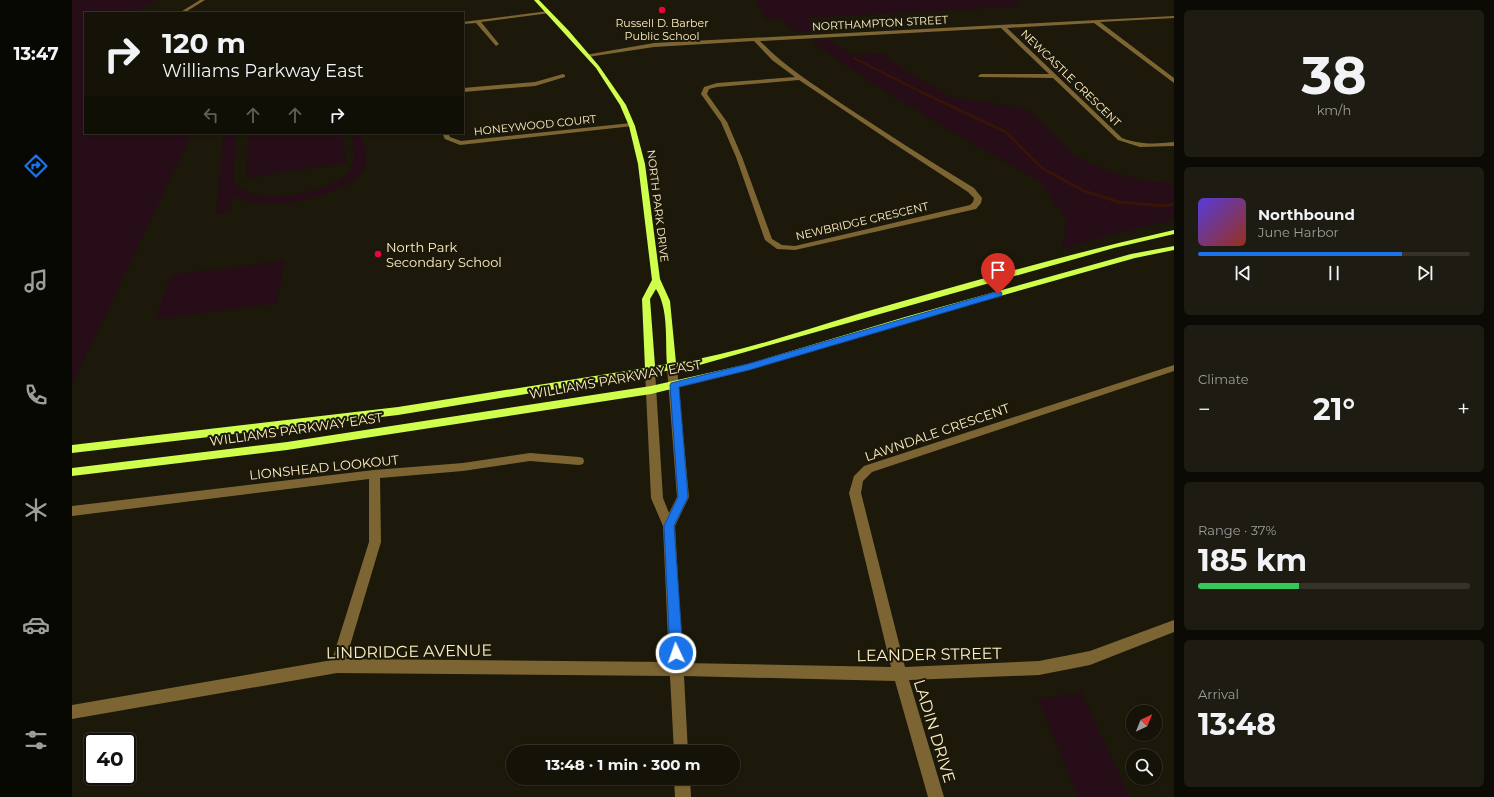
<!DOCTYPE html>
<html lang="en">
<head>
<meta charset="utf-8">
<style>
	:root { --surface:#151308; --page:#1e1c12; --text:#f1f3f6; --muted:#9d9e9c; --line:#343229; --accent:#1a73e8 }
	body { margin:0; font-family:Montserrat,sans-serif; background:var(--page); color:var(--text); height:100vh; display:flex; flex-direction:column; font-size:15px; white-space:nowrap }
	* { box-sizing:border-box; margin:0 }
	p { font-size:13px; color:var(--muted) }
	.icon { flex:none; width:22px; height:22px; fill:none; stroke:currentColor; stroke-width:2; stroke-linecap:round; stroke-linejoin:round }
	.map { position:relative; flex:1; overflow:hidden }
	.details { display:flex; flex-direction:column; gap:10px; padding:10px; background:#0c0a04; width:320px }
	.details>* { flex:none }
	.top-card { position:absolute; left:12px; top:12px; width:380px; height:122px; border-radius:0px; box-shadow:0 1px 3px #0004,0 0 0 1px var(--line); background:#151308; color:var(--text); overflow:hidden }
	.needle { width:26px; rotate:43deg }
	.buttons { position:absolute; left:1054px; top:705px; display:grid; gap:8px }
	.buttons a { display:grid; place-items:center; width:36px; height:36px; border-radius:50%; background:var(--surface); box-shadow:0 1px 3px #0004,0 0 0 1px var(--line); font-size:20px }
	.speed { position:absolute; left:12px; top:733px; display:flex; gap:8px; font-size:20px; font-weight:700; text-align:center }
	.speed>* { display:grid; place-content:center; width:52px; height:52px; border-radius:50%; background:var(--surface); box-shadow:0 1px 3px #0004,0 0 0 1px var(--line); line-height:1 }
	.speed .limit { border:2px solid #111; border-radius:6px; background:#fff; color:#111 }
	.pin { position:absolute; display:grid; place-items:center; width:34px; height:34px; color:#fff; margin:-41px -17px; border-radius:50% 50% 50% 0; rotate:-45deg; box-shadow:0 0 4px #0007 }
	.pin .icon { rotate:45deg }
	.me { position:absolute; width:44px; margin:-22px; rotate:357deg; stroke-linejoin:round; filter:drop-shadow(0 0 3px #0008) }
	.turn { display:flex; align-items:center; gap:14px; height:84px; padding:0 12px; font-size:18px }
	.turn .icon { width:52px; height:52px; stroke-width:2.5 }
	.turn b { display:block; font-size:28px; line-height:34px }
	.lanes { display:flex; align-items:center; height:38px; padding:0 12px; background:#0003; justify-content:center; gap:20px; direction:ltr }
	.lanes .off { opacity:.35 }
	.big { font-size:30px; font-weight:700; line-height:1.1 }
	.details .card { flex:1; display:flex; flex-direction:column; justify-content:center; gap:6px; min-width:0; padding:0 14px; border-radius:6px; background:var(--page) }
	.details .dial { align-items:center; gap:0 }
	.dial b { font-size:52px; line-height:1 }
	.song { display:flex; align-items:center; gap:12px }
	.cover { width:48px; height:48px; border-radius:6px; background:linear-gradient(135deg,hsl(250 70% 55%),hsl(10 70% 35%)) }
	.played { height:4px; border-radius:2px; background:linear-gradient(90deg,var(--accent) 75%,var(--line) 75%) }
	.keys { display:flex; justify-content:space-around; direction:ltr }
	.heat { display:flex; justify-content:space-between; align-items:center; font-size:22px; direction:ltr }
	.charge { height:6px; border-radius:3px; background:linear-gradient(90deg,#34c759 37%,var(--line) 0) }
	.trip { position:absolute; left:434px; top:745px; width:234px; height:40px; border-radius:20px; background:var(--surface); box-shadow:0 1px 3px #0004,0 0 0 1px var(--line); font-weight:700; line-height:40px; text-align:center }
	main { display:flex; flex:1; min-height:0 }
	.menu { display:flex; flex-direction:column; width:72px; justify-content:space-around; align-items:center; background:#080803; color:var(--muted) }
	.menu .icon { width:28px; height:28px }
	.menu .active { color:var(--accent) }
	.menu b { font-size:18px; color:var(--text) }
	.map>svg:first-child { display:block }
	.green { fill:#260d17 }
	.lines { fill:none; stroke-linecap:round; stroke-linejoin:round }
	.stream-far1 { stroke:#381407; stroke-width:2.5 }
	.stream { stroke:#381407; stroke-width:3 }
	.minor { fill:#7d6533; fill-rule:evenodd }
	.major { fill:#cfff4c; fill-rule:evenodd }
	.route { fill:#1a73e8; stroke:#114b97 }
	.poi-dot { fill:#f0003e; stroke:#1c190a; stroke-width:1.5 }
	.labels { text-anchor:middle; stroke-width:4; stroke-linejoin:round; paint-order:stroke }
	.far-poi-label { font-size:11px; fill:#fff1c5; stroke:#1c190a }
	.far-street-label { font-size:11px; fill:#fff1c5; stroke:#1c190a }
	.poi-label { font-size:13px; fill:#fff1c5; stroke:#1c190a; text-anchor:start }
	.street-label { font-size:13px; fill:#fff1c5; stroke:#1c190a }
	.near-street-label { font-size:16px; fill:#fff1c5; stroke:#1c190a }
</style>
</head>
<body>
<main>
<nav class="menu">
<b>13:47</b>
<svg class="icon active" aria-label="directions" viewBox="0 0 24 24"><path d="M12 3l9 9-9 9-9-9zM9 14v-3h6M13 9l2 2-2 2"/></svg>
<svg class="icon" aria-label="music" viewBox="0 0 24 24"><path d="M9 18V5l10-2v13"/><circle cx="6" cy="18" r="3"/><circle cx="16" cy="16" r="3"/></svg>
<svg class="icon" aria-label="phone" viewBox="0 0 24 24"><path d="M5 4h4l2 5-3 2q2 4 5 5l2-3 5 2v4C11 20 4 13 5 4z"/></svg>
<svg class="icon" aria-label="climate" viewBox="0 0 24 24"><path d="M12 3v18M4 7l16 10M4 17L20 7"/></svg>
<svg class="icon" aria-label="car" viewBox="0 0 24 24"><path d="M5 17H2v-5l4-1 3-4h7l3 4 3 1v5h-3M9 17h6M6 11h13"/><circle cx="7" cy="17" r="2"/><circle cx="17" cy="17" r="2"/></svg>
<svg class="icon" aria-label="filters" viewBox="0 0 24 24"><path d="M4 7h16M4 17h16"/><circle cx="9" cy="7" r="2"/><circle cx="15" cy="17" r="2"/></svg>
</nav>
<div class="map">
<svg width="1102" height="797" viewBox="0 0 1102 797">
	<rect width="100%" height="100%" fill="#1c190a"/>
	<g class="green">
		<path d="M0 0H85L63 13H13V133H120L0 385Z"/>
		<path d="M684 0H942L950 6 735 18 745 31 724 32 708 19 694 20Z"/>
		<path d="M758 40 779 55 811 54 837 73 878 97 955 109 1003 156 1035 171 1079 182 1102 183V220L1045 233 990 249 995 220 967 181 877 130 797 81 739 41Z"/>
		<path d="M152 133H164L161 183C168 189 175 193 185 195 208 200 279 190 282 160 283 152 280 141 278 133H289C291 142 295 155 294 163 289 190 221 205 199 204 185 203 173 201 160 196L158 212 144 214Z"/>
		<path d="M177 133H270L274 163 174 178Z"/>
		<path d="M212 261 205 303 84 319 99 275Z"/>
		<path d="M1009 692 1058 797H1006L966 699Z"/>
	</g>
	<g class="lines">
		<path class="stream-far1" d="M782 58 853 94"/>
		<path class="stream" d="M851 93 934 132 970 168 1012 191 1047 202 1092 206 1102 204"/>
		<g class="minor">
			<path d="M128 0H133L112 13H107Z"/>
			<path d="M476 11 478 13 409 22 427 44 424 46 404 23 391 24V22Z"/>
			<path d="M1102 16V18L1028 22 1102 78V83L1022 23 935 28 1050 138C1068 145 1084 144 1102 142V146L1068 147 1046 140 981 78 907 77 906 76 909 74H977L929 28 688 41C712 66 741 84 770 104 814 133 857 161 902 188L910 198 909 203 904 209 723 250 705 249 693 240 664 157 649 122 629 94 632 87 645 83 723 77 700 60 682 41 582 47 516 57 513 55 582 43ZM727 80 818 141 896 192 902 198 901 202 898 205 723 246 710 245 700 239 670 157 655 122 635 94 637 89 645 87Z"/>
			<path d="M491 74 493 75V77L463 86 391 92V88L463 82Z"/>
			<path d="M559 123 561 124V126L388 145 373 139 370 133H376L378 137 389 141Z"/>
			<path d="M600 364 605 367 617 497 603 526 611 663 819 667 777 493 782 476 792 466 1102 365V371L800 472 791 481 789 493 833 667 967 661 1018 651 1102 620V632L1018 665 967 675 837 680 872 797H856L823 681 612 676 616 752H602L598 676 265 673 0 719V705L260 660 297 542V479L0 516V506L302 470 391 463 458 453 507 457 511 458 512 461 511 464 507 465 458 461 391 471 308 478 309 542 274 659 597 662 591 526 579 498 573 371 578 368 583 371 591 498 597 513 605 497 595 367Z"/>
			<path d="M602 778H618L619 797H603Z"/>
		</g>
		<g class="major">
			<path d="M462 0H467L497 31 527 66 554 105 563 126 573 164 588 279 598 301 604 363C666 353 726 332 786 314 891 284 996 254 1102 230V234L1042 248 624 366 326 415 0 453V445L326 407 573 368 570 299 580 280 566 164 557 126 548 105 524 68ZM584 289C597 309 593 341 595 364L583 366 578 299Z"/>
			<path d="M1102 246V250L1063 258 839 321 677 370 579 394 215 450 0 476V468L215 442 579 386 676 364 833 317 1059 254Z"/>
		</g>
	</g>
	<path class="route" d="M924 292H929L930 294 929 296 677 370 607 387 616 497 602 526 611 653 609 657 604 658 600 657 598 653 592 526 606 497 598 385 599 383 676 364Z"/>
	<g class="poi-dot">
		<circle cx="590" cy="10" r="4"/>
		<circle cx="306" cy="254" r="4"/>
	</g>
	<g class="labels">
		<g class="far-poi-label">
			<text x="590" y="27">Russell D. Barber<tspan x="590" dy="13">Public School</tspan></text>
		</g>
		<g class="far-street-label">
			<text transform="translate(808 23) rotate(-3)" y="4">NORTHAMPTON STREET</text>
			<text transform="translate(999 78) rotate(44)" y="4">NEWCASTLE CRESCENT</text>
			<text transform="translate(463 125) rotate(-6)" y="4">HONEYWOOD COURT</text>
			<text transform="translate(586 206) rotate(83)" y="4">NORTH PARK DRIVE</text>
			<text transform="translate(790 221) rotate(-13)" y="4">NEWBRIDGE CRESCENT</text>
		</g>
		<g class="poi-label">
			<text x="314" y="252">North Park<tspan x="314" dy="15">Secondary School</tspan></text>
		</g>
		<g class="street-label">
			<text transform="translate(543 379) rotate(-10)" y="5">WILLIAMS PARKWAY EAST</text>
			<text transform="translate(224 429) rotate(-8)" y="5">WILLIAMS PARKWAY EAST</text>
			<text transform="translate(865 432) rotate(-19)" y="5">LAWNDALE CRESCENT</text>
			<text transform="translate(252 467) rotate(-6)" y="5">LIONSHEAD LOOKOUT</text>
		</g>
		<g class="near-street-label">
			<text transform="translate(337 651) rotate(-1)" y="6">LINDRIDGE AVENUE</text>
			<text transform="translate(857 654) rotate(-1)" y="6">LEANDER STREET</text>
			<text transform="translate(863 731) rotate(73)" y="6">LADIN DRIVE</text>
		</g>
	</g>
</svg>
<div class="buttons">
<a><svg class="needle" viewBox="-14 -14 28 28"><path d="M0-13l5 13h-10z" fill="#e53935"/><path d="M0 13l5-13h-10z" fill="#9d9e9c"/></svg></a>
<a><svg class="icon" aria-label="search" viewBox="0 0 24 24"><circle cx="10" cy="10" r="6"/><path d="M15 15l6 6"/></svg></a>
</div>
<div class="speed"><div class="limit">40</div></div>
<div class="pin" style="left:926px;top:294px;background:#d93025"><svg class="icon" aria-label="arrive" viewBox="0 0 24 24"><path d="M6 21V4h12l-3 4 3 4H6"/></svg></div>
<svg class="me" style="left:604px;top:653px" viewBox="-20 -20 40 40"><circle r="17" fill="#1a73e8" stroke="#fff" stroke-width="3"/><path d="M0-11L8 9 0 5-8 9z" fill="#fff"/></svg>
<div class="trip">13:48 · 1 min · 300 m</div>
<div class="top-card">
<div class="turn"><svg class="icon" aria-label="right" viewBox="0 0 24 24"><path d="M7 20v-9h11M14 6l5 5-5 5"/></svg><div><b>120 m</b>Williams Parkway East</div></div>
<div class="lanes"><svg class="icon off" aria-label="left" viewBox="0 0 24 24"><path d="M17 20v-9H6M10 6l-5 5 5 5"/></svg><svg class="icon off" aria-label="ahead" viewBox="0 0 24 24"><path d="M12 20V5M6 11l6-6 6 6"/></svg><svg class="icon off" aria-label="ahead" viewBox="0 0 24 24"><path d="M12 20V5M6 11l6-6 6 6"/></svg><svg class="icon" aria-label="right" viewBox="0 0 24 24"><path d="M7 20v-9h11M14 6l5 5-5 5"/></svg></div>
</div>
</div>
<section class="details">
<div class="card dial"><b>38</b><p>km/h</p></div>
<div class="card">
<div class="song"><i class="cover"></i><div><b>Northbound</b><p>June Harbor</p></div></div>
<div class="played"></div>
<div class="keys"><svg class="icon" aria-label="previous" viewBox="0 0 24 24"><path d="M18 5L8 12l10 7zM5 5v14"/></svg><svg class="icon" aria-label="pause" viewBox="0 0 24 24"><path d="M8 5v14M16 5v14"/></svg><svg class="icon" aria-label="next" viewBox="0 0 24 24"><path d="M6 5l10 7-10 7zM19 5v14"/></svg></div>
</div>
<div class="card"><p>Climate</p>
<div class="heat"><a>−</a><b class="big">21°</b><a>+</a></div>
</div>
<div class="card"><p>Range · 37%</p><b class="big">185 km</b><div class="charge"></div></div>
<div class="card"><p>Arrival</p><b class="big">13:48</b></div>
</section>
</main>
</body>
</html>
